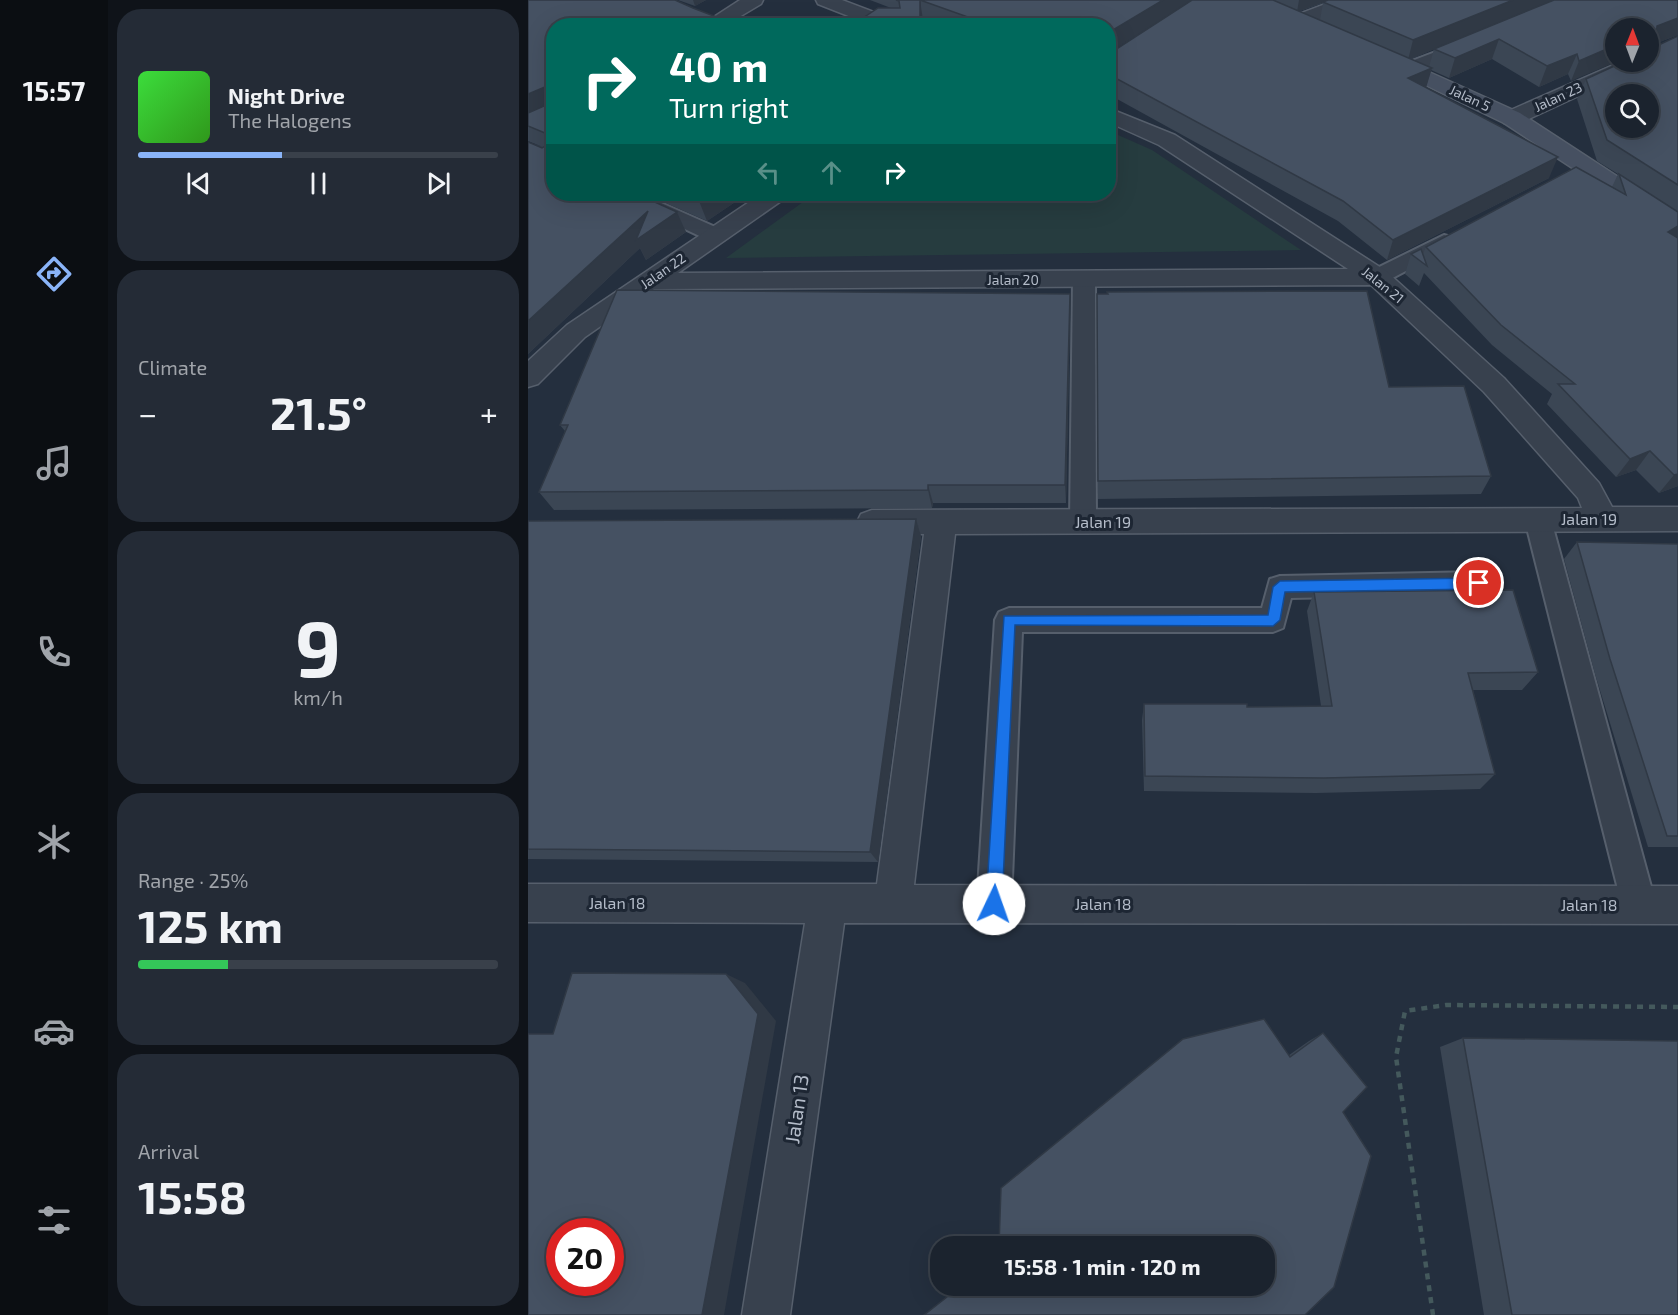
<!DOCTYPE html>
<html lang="en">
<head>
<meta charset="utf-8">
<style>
	:root { --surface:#1b232e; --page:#242b36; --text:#f1f3f6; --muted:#a0a4aa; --line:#39404a; --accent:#8ab4f8 }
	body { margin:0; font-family:"Exo 2",sans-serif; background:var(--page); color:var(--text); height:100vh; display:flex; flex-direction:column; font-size:22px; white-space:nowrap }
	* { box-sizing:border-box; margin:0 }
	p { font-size:20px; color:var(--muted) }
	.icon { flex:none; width:33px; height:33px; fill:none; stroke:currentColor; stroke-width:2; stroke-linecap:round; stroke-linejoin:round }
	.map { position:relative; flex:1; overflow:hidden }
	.sheet { display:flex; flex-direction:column; gap:9px; padding:9px; background:#0f1319; width:420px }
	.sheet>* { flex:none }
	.hud { position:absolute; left:18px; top:18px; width:570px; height:183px; border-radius:24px; box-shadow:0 6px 24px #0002,0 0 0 2px var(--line); background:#00695c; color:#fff; overflow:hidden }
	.needle { width:39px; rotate:1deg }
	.controls { position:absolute; left:1077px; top:18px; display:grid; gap:12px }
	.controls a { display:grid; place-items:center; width:54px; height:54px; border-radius:50%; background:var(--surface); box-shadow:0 6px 24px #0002,0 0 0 2px var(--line); font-size:30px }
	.speed { position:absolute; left:18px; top:1218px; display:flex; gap:12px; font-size:30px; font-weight:700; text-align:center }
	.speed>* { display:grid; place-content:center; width:78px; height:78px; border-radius:50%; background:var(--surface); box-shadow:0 6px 24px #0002,0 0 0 2px var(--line); line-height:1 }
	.speed .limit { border:9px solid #d22; background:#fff; color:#111 }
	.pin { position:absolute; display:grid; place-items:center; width:51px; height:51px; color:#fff; margin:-26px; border:3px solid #fff; border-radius:50%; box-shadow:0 2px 6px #0007 }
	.me { position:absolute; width:66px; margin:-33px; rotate:3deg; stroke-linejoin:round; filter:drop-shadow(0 0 4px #0008) }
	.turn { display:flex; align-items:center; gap:21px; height:126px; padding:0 24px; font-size:27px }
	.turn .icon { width:78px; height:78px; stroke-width:2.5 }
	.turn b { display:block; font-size:42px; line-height:51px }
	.lanes { display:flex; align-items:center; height:57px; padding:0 24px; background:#0003; justify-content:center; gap:30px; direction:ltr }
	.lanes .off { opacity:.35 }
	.big { font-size:45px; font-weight:700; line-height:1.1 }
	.sheet .card { flex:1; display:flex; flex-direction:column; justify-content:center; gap:9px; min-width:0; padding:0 21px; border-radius:24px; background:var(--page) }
	.sheet .dial { align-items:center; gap:0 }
	.dial b { font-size:78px; line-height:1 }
	.song { display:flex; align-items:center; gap:18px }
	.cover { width:72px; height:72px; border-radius:9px; background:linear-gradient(135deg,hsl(120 70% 55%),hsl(110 70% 35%)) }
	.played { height:6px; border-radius:3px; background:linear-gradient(90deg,var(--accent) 40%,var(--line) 40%) }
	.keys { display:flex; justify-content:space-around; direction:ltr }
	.heat { display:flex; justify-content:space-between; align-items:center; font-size:33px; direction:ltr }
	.charge { height:9px; border-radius:4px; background:linear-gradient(90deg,#34c759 25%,var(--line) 0) }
	.trip { position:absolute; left:402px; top:1236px; width:345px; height:60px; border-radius:24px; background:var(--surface); box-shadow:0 6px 24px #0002,0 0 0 2px var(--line); font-weight:700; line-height:60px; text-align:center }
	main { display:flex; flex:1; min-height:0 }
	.menu { display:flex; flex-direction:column; width:108px; justify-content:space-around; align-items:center; background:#0b0e12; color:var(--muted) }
	.menu .icon { width:42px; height:42px }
	.menu .current { color:var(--accent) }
	.menu b { font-size:27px; color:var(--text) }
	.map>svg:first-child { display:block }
	.green { fill:#263c3f }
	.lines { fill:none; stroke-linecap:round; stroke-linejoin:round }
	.lane-casing { stroke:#565f6c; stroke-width:4 }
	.street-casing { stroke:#565f6c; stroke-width:3 }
	.secondary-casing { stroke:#565f6c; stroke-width:3 }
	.path { stroke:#44595c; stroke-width:4.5; stroke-dasharray:6 6; stroke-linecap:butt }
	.lane { fill:#38414e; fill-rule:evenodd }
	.street { fill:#38414e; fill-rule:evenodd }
	.secondary { fill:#465061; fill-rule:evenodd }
	.wall { fill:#3b4654; fill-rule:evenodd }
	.shaded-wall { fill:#303945 }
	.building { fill:#455162; stroke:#303945; stroke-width:1.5; fill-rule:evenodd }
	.route { fill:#1a73e8; stroke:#114b97; stroke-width:1.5 }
	.labels { text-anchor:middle; stroke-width:6; stroke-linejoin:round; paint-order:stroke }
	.far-street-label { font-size:14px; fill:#b4bcc9; stroke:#1d2633 }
	.street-label { font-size:16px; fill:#b4bcc9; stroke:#1d2633 }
	.near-street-label { font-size:20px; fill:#b4bcc9; stroke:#1d2633 }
</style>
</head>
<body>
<main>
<nav class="menu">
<b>15:57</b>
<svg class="icon current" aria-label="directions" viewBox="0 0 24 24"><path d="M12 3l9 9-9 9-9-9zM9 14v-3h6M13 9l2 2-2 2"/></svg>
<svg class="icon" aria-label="music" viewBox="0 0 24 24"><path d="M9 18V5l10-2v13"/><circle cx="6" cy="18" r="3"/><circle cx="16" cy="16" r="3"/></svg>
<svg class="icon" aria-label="phone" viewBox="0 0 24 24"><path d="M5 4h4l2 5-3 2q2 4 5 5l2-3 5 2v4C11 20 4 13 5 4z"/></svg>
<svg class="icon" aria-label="climate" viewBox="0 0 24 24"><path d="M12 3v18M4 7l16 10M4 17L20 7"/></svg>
<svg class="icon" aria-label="car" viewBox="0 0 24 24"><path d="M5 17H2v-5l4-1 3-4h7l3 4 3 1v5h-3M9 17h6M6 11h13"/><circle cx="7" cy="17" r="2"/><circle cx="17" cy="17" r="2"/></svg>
<svg class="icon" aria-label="filters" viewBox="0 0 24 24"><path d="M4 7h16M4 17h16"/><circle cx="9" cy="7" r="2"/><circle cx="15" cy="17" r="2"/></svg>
</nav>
<section class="sheet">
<div class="card">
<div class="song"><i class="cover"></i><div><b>Night Drive</b><p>The Halogens</p></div></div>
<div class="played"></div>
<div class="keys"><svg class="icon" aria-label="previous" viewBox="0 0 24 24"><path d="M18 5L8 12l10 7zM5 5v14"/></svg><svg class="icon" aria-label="pause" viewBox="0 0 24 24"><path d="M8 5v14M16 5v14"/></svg><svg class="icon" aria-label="next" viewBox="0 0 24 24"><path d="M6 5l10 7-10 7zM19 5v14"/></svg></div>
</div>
<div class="card"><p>Climate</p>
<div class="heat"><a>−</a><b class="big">21.5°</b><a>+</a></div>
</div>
<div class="card dial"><b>9</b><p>km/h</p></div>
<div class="card"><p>Range · 25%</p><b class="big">125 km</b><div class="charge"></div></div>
<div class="card"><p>Arrival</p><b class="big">15:58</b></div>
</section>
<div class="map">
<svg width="1150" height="1315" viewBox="0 0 1150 1315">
	<rect width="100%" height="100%" fill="#242f3e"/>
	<path class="green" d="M581 131 624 150 773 250 198 258 286 194H580Z"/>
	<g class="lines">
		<defs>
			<g id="lane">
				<path d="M939 40 945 41 948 45 945 49 885 73H873L870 69 873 65Z"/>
				<path d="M88 194H113L194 230 197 235 194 240 187 241 180 240 91 198Z"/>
				<path d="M916 235 923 237 926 242 923 247 857 282 849 284 841 282 838 277 841 272Z"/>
				<path d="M556 272 564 274 567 279 568 522 564 529 555 532 546 529 542 522 545 279 548 274Z"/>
				<path d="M1010 510 1019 513 1023 520 1128 905 1123 917 1111 922 1099 917 1094 905 997 520 1001 513Z"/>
				<path d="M951 572 961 575 965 583 961 591 951 594 763 598 755 628 745 632H494L483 904 478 916 466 921 454 916 449 904 467 620 471 612 481 608H734L742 579 752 576Z"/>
			</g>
			<g id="street">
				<path d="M212 0H235L233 4 196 26H172Z"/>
				<path d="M288 0H314L372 22 374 26H346L290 4Z"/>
				<path d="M808 0H834L832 4 777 25H763L760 21 763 17Z"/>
				<path d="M1092 62H1118L1115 66 992 123 984 124 976 123 973 118 976 113Z"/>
				<path d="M580 108 647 135 858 271 976 378 1071 483 1084 507H1150V531L427 534 386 885 1150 886V924L316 923 262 1315H214L277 923 0 922V884H349L396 534H344L333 530 329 522 333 514 344 510 1054 508 1050 498 956 392 843 285 126 289 57 337 10 384 0 387V361L39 325 233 194H260L256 199 150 273 820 269 631 145 580 122Z"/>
			</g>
			<path id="secondary" d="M861 54 992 113 1150 216V234L1142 232 976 123 854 64 851 60 854 56Z"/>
		</defs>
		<use href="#lane" class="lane-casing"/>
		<use href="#street" class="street-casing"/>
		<use href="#secondary" class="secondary-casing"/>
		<path class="path" d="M905 1315 868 1057 877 1011 918 1005 1150 1007"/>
		<use href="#lane" class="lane"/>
		<use href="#street" class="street"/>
		<use href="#secondary" class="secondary"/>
	</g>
	<g class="wall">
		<path d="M0 0 26 194 149 212 158 232 118 260 112 248 0 354V142L15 147 0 141Z"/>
		<path d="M150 0H178L167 6Z"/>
		<path d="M342 0H1150V35L1126 44 1123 49 1150 36V486L1131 493 1108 470 1088 477 1019 404 1024 394 964 345 896 273 891 286 877 274 883 254H895L898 247 1084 187 1090 174 1069 161 1049 99 1058 79 1120 62V28H1088L1043 81 1040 74 1011 87 964 59 921 78 903 70 898 87 1021 178 859 260 810 221 580 94V26H411L395 20V26H323L363 8ZM795 3 792 20 772 11ZM630 22 587 50H585ZM906 49 901 67 883 59Z"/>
		<path d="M117 194H219L179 221Z"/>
		<path d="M569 294 861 387 963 476 953 494 570 499Z"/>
		<path d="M542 314 538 503H405L404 508 26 510 11 492 37 431 32 425Z"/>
		<path d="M388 519 393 536 350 862 0 859V521Z"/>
		<path d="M1049 542 1150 544V847H1120L1067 674 1036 559Z"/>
		<path d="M786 592 1010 672 994 690H945L967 774 952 789 788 793 616 791 614 720 616 704 719 707 793 706 779 611Z"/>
		<path d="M795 1033 839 1087 433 1286 781 1041Z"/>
		<path d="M935 1038 1150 1315H956L912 1047Z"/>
	</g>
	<g class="shaded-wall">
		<path d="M165 0H178L167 6Z"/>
		<path d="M392 0 395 20V26H392Z"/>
		<path d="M635 0H666L580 53V33Z"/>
		<path d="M771 0H802L769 12Z"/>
		<path d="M985 0H1027L880 60 885 40Z"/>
		<path d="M1150 18V35L1126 44 1128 40 1129 26Z"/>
		<path d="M971 39 964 59 921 78 927 58Z"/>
		<path d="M1088 45V62L1043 81 1051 61Z"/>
		<path d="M1049 54 1040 74 1011 87 1019 66Z"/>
		<path d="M904 68 898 88 880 78Z"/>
		<path d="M17 87 26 103 0 119V94Z"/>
		<path d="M1030 157 1021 178 859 260 865 240Z"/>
		<path d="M181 194H219L179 221 171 201Z"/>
		<path d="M120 211 149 212 158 232 118 260 112 248 0 354V321Z"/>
		<path d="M1150 226V240L1140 232Z"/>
		<path d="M542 294V314L538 503 537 485Z"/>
		<path d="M1122 451 1108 470 1088 477 1102 459Z"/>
		<path d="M1150 474V486L1131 493 1146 475Z"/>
		<path d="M400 485 405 503 404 508 400 490Z"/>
		<path d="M388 519 393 536 350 862 342 852Z"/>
		<path d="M198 974 217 983 248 1021 196 1315H174Z"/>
	</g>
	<g class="building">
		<path d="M0 0H147L165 8 212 26H26V194H109L149 212 108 240 120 211 0 321V142L14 148 17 146V133L0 126V113L16 106 17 87 0 94Z"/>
		<path d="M368 0H635L580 33V26H465L392 0V26H323L350 8H372L371 1Z"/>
		<path d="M664 0H745L904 68 880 78 1030 157 865 240 815 201 580 74V50H587Z"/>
		<path d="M800 0H985L885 40 795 2Z"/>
		<path d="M1026 0H1150V18L1129 26 1128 40H1120V28H1088V45L1051 61 1049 54 1019 66 971 39 927 58 906 49Z"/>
		<path d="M1150 36V185L1079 140 1058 79 1095 62H1120V50ZM1088 94H1120V128H1088Z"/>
		<path d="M1048 167 1098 195 1091 174 1150 212V226L1140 232 1150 238V474L1146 475 1122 451 1102 459 1030 384H1047L973 325 898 247Z"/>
		<path d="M154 194H181L171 201Z"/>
		<path d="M893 249 899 266 883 254Z"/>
		<path d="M89 290 542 294 537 485H400V490L11 492 40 425H32Z"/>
		<path d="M839 291 861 387 936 386 963 476 570 481 569 294H580L579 292Z"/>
		<path d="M388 519 342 852 0 849V521Z"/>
		<path d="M1049 542 1150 544V836H1139L1082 659Z"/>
		<path d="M985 590 1010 672 940 673 967 774 796 778 617 776 616 704H719V707L804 706 786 592Z"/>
		<path d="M44 973 198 974 230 1014 174 1315H0V1034H25ZM32 1232H82V1282H32Z"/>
		<path d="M736 1019 762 1057 795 1033 839 1087 815 1112 843 1156 806 1287 777 1315H396L433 1286H736V1246H471L473 1188 655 1039Z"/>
		<path d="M935 1038 1150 1041V1315H984Z"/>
	</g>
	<path class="route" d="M951 578 958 583 951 589 757 592 752 620 745 626 487 625 474 904 472 910 466 912 460 910 458 904 476 616 740 615 745 587 752 581Z"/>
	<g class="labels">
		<g class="far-street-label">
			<text transform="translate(1030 97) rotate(-25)" y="5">Jalan 23</text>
			<text transform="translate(942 98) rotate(25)" y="5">Jalan 5</text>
			<text transform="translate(135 271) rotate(-35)" y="5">Jalan 22</text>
			<text x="485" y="285">Jalan 20</text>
			<text transform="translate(855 285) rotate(39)" y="5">Jalan 21</text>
		</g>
		<g class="street-label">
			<text x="1061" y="525">Jalan 19</text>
			<text x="575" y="528">Jalan 19</text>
			<text x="89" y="909">Jalan 18</text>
			<text x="575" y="910">Jalan 18</text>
			<text x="1061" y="911">Jalan 18</text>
		</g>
		<g class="near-street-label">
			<text transform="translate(269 1109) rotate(-82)" y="7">Jalan 13</text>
		</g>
	</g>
</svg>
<div class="controls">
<a><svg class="needle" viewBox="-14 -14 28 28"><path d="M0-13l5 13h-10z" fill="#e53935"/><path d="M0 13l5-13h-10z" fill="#a0a4aa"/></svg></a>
<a><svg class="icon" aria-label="search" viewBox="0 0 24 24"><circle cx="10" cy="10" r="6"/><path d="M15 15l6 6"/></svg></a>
</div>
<div class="speed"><div class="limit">20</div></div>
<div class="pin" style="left:951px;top:583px;background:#d93025"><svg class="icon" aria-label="arrive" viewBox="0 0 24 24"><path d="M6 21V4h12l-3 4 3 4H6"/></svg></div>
<svg class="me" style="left:466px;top:904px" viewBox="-20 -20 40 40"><circle r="19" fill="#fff"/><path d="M0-13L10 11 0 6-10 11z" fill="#1a73e8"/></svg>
<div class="trip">15:58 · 1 min · 120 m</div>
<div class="hud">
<div class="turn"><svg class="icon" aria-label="right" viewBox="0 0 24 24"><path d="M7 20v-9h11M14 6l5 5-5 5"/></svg><div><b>40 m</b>Turn right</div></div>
<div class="lanes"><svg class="icon off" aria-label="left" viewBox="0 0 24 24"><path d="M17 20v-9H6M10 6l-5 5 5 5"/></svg><svg class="icon off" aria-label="ahead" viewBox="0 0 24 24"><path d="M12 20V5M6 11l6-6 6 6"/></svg><svg class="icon" aria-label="right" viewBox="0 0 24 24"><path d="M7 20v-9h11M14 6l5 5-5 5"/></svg></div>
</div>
</div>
</main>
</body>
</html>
